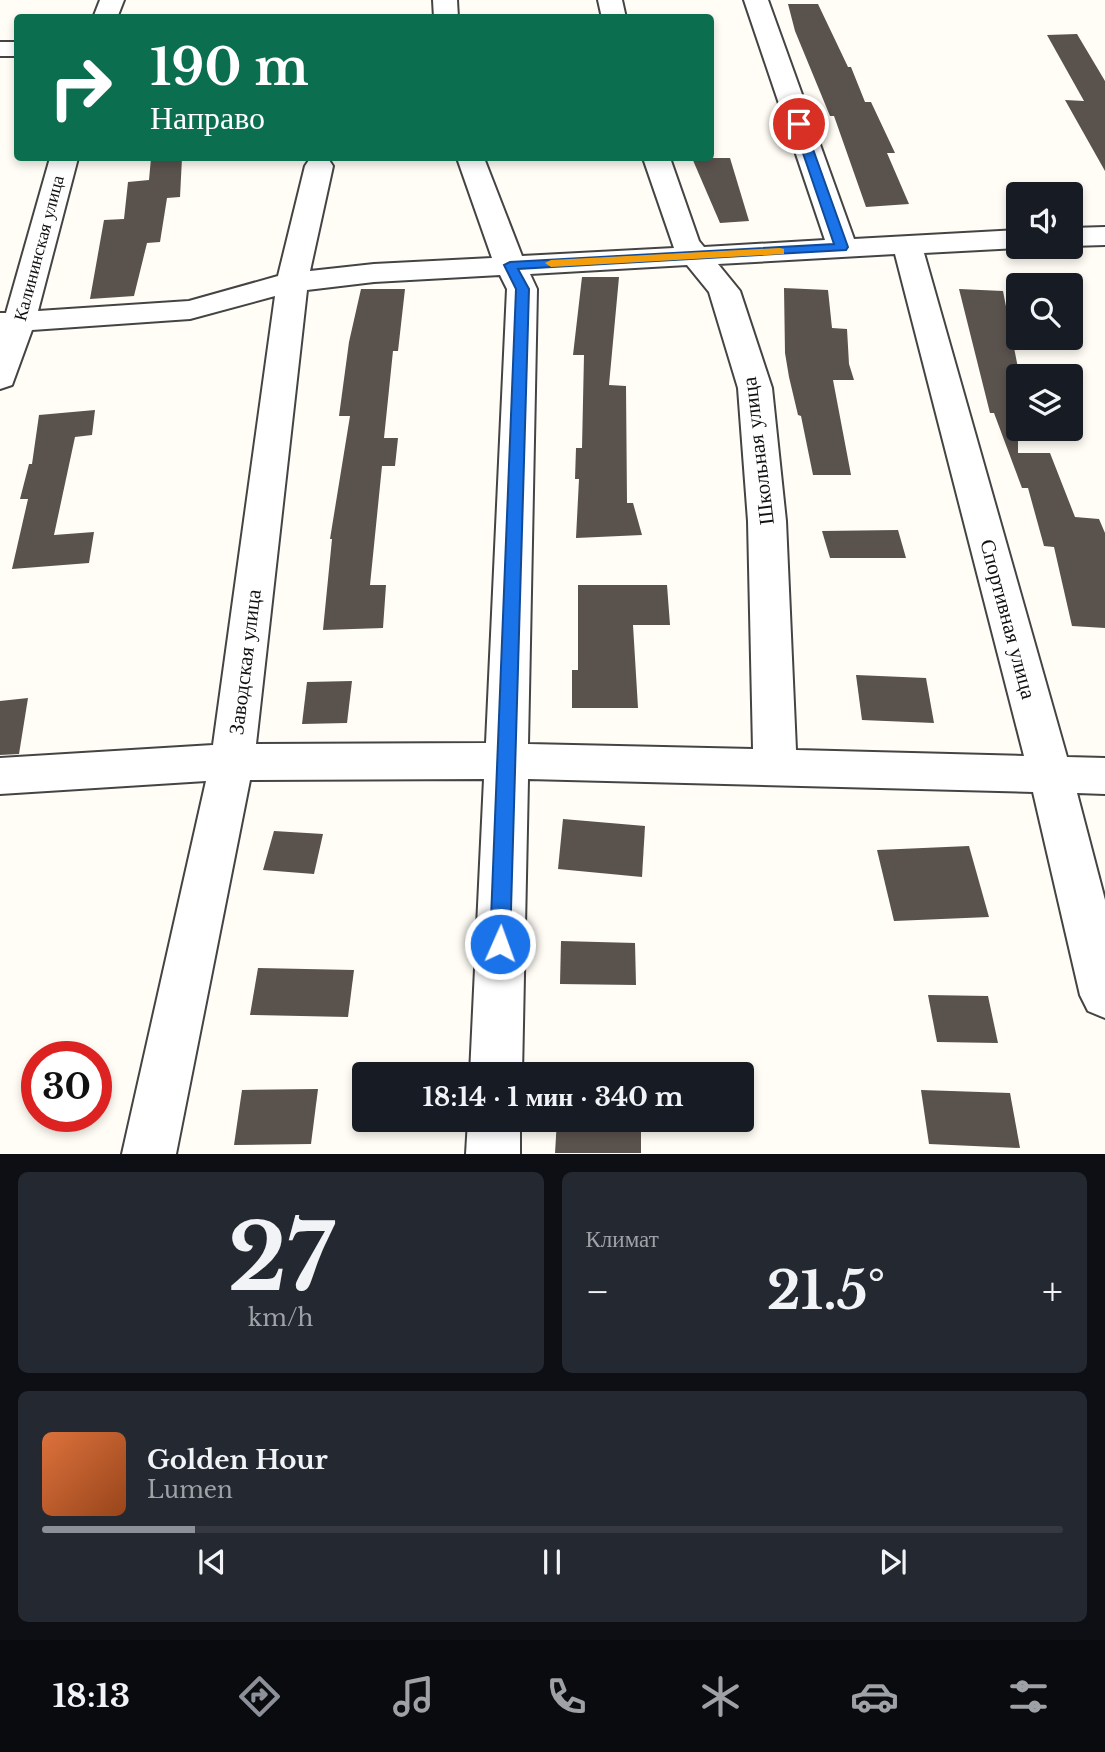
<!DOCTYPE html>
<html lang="ru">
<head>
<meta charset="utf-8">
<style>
	:root { --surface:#171b24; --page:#242831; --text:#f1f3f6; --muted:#9ea1a6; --line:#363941; --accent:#8c9099 }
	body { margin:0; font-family:"Libre Baskerville",serif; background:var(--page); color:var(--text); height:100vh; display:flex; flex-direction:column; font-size:26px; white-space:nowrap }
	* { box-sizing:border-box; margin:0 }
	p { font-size:23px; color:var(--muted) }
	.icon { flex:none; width:38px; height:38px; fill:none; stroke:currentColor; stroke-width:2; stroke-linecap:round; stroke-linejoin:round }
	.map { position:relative; height:1154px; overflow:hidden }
	.panel { display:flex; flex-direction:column; gap:18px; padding:18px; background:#0d0f14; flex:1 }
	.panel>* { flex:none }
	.guide { position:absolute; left:14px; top:14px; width:700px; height:147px; border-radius:7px; box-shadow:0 4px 10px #0003; background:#0b6e4f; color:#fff; overflow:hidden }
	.fabs { position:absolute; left:1006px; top:182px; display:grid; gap:14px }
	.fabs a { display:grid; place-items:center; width:77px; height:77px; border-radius:7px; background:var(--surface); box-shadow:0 4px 10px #0003; font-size:35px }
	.speed { position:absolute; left:21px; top:1041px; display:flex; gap:14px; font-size:35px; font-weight:700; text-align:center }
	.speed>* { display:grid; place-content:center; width:91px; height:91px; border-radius:50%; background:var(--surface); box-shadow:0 4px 10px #0003; line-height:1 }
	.speed .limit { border:10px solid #d22; background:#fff; color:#111 }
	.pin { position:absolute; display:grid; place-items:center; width:60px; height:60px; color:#fff; margin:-30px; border:4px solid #fff; border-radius:50%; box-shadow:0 2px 7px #0007 }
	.me { position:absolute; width:77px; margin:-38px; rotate:2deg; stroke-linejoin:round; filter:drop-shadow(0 0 5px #0008) }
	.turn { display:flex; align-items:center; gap:24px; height:147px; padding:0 21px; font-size:32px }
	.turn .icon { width:91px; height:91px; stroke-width:2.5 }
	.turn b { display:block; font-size:49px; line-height:60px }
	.big { font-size:52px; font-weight:700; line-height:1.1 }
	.panel .tile { flex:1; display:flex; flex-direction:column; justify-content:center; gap:10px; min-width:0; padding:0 24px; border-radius:10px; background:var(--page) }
	.panel .dial { align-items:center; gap:0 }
	.dial b { font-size:91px; line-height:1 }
	.song { display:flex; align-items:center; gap:21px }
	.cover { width:84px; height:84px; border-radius:10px; background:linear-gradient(135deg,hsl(20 70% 55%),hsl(20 70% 35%)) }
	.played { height:7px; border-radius:4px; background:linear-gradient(90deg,var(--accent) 15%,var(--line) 15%) }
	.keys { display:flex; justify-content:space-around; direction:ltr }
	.heat { display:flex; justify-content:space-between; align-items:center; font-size:38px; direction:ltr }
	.panel .tiles { flex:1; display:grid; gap:18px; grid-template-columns:1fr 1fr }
	.tile:last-child { grid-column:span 2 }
	.trip { position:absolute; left:352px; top:1062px; width:402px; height:70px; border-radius:7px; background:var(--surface); box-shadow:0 4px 10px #0003; font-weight:700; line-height:70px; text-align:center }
	.tab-bar { display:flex; height:112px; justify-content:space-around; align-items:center; background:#090b0e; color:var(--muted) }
	.tab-bar .icon { width:49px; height:49px }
	.tab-bar .current { color:var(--accent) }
	.tab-bar b { font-size:32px; color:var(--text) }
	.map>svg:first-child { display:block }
	.building { fill:#5a524d }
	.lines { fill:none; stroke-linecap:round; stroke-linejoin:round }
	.minor-casing { stroke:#444; stroke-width:4 }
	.minor { fill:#fff; fill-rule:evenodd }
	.route { fill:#1a73e8; stroke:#114b97; stroke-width:2 }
	.slow { fill:#f59e0b }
	.labels { text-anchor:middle; stroke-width:7; stroke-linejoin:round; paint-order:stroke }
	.far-street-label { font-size:18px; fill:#111; stroke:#fff }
	.street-label { font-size:21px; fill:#111; stroke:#fff }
</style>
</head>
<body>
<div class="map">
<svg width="1105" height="1154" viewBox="0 0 1105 1154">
	<rect width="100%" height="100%" fill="#fffdf5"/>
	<g class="building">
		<path d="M788 4H818L848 67H851L865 102H871L895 153H887L909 204 866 207 834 116H830L795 31Z"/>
		<path d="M1077 34 1105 81V171L1065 100 1084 101 1047 35Z"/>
		<path d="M151 158H182L180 197 167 198 160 242 147 243 134 296 90 299 104 220 124 219 128 182 149 180Z"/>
		<path d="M692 158H730L749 221 720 223Z"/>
		<path d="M582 277H619L609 385 626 386 627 503H633L642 535 576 538 579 479H575L576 448H582L584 355H573Z"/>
		<path d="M784 288 828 290 832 328 847 329 849 364 854 380H833L851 475H813L801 416 798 415 789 377 785 353Z"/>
		<path d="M361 289H405L398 351H393L384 438H398L395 466H382L370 585H386L383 628 323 630 332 539H330L350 416H339L349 342Z"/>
		<path d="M959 289 1003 291 1018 368V453H1050L1075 517 1099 519 1105 533V628L1072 626 1054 547 1044 546 1028 488H1022L994 413H990Z"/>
		<path d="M95 410 92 435 75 437 54 535 94 532 89 563 12 569 28 499H20L29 464H32L39 415Z"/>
		<path d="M898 530 906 558H830L822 531Z"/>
		<path d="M578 585H667L670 625H633L638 708H572V670H578Z"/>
		<path d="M856 675 926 678 934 723 862 720Z"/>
		<path d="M352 681 347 723 302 724 307 682Z"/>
		<path d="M28 698 19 754 0 755V701Z"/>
		<path d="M563 819 645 826 642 877 558 869Z"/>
		<path d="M274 831 323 834 314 874 263 870Z"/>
		<path d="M969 846 989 917 894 921 877 850Z"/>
		<path d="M561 941 635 943 636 985 560 984Z"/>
		<path d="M258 968 354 970 348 1017 250 1015Z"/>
		<path d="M928 995 988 996 998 1043 937 1042Z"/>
		<path d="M318 1089 311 1144 234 1145 242 1090Z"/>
		<path d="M921 1090 1010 1093 1020 1148 929 1144Z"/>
		<path d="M557 1120H641V1153H555Z"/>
	</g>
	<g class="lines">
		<defs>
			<g id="minor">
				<path d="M100 0H124L117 18H93Z"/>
				<path d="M433 0H457L458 18H434Z"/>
				<path d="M598 0H622L626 18H602Z"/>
				<path d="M744 0H768L854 239 1018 230V247H1023L1018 248 924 253 1067 757 1105 758V794L1077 793 1105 900V1018L1088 1011 1080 995 1033 792 528 779 522 1074H470L484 779 250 780 176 1154H122L206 781 0 794V758L213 745 275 296 190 319 32 330 12 385 0 389V313H6L50 158H78L38 311 189 301 278 276 305 166 309 160 319 158 329 160 333 166 310 271 374 264 492 258 457 158H484L522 256 674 248 643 158H670L699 241 704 247 825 240ZM895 254 1024 756 796 750 786 521 772 388 740 291 718 264ZM687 265 709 292 738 388 748 521 753 749 528 744 537 289 530 274ZM500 275 507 289 486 743 256 744 307 290 374 282Z"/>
				<rect x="0" y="42" width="18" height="14"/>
				<path d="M1105 227V245L1071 246V228Z"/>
				<path d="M468 1120H520V1154H466Z"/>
			</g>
		</defs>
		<use href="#minor" class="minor-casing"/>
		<use href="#minor" class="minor"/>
	</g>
	<path class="route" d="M799 120 804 124 848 247 846 250 518 269 529 289 510 944 507 950 500 953 493 950 490 944 516 289 504 265 510 262 834 244 793 124Z"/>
	<path class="slow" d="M780 248 784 249V254L551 267 545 263 551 260Z"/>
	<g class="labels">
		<g class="far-street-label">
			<text transform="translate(39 248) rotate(-75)" y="6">Калининская улица</text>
		</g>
		<g class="street-label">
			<text transform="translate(758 451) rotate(-97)" y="7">Школьная улица</text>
			<text transform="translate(1008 619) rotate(75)" y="7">Спортивная улица</text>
			<text transform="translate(245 662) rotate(-83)" y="7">Заводская улица</text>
		</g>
	</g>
</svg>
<div class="fabs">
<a><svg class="icon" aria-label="sound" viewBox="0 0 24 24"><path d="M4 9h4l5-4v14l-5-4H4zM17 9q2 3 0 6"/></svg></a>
<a><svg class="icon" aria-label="search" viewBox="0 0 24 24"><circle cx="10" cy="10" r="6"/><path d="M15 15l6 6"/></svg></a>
<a><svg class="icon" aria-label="layers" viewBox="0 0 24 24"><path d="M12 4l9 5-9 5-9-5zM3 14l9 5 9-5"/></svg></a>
</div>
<div class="speed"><div class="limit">30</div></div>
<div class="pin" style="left:799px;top:124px;background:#d93025"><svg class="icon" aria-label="arrive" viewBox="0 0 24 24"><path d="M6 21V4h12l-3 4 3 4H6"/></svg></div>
<svg class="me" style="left:500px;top:944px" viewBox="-20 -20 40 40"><circle r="17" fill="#1a73e8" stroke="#fff" stroke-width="3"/><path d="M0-11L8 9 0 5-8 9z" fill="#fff"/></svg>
<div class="trip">18:14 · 1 мин · 340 m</div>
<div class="guide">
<div class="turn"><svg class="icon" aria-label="right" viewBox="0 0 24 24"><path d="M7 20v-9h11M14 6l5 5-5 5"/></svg><div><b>190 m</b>Направо</div></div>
</div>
</div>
<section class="panel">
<div class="tiles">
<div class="tile dial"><b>27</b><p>km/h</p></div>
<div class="tile"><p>Климат</p>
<div class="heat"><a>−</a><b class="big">21.5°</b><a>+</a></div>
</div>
<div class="tile">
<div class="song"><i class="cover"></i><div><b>Golden Hour</b><p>Lumen</p></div></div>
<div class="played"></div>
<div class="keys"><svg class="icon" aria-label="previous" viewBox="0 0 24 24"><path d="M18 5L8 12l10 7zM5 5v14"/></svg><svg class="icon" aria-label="pause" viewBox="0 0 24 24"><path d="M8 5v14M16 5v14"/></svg><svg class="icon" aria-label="next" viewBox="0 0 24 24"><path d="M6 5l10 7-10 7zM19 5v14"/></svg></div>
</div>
</div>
</section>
<nav class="tab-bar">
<b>18:13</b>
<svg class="icon current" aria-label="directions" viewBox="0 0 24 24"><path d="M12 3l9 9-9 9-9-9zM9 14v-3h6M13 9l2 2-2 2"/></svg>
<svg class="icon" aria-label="music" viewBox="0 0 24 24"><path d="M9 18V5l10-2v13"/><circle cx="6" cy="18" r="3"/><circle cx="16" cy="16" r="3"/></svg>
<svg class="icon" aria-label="phone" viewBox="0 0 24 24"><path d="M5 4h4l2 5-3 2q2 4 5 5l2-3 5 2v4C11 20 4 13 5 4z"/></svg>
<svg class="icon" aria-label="climate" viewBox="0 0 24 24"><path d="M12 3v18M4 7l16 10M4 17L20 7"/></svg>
<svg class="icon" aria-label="car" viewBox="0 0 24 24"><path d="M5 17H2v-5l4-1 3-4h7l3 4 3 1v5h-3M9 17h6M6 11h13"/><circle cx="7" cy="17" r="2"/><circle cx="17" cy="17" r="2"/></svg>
<svg class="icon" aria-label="filters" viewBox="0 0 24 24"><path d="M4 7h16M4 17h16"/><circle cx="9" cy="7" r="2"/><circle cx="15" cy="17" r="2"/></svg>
</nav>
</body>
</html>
